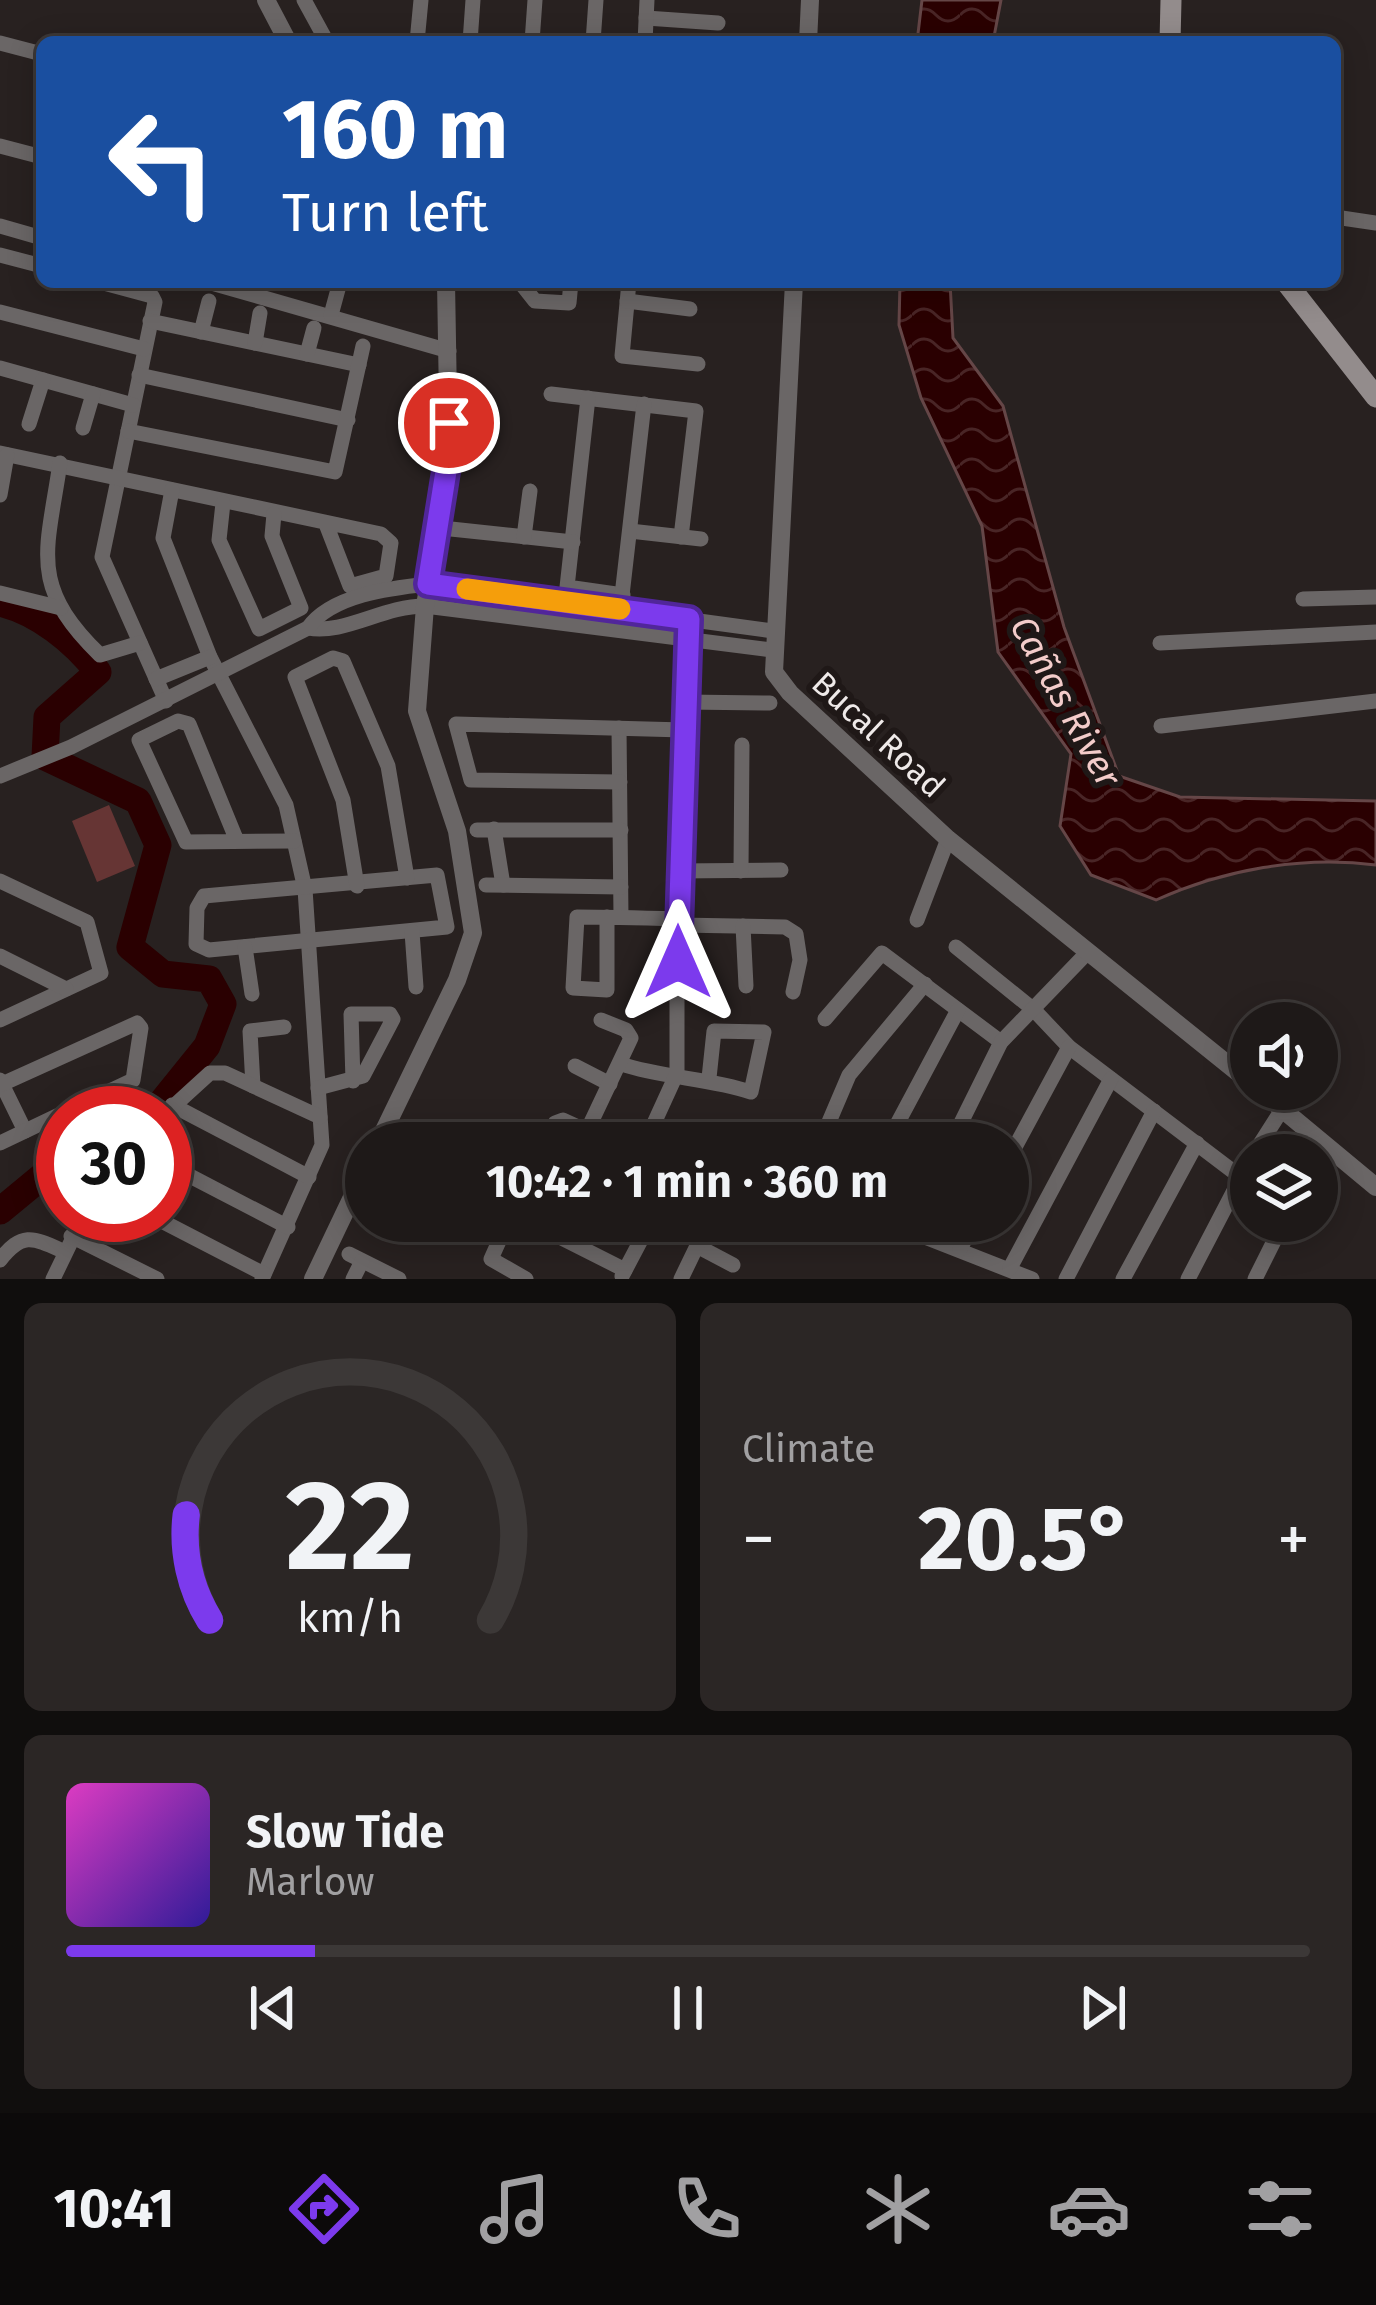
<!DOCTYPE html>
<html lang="en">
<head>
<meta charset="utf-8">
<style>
	:root { --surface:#1e1918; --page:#2b2625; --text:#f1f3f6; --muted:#a1a0a2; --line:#3c3837; --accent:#7c3aed }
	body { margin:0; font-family:"Fira Sans",sans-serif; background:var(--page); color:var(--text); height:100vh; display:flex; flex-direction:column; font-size:45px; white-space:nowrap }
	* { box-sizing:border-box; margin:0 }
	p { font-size:39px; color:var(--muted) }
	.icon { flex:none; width:66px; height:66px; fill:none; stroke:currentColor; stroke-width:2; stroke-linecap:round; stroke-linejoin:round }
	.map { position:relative; height:1279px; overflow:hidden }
	.panel { display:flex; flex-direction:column; gap:24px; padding:24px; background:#100e0d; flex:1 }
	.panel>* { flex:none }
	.banner { position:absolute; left:36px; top:36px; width:1305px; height:252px; border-radius:18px; box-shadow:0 6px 30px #0003,0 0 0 3px var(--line); background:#1a4fa0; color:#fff; overflow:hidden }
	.tools { position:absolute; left:1230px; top:1002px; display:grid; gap:24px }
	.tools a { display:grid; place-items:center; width:108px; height:108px; border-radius:50%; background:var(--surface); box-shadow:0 6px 30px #0003,0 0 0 3px var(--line); font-size:60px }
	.speed { position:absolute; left:36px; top:1086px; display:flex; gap:24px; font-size:60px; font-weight:700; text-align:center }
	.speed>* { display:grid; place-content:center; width:156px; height:156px; border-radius:50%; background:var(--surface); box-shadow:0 6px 30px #0003,0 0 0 3px var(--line); line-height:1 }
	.speed .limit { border:18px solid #d22; background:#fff; color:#111 }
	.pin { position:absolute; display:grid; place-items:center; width:102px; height:102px; color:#fff; margin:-51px; border:6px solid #fff; border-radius:50%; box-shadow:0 3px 12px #0007 }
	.me { position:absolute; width:132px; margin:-66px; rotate:0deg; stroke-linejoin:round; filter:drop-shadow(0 0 9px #0008) }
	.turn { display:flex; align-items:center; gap:42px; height:252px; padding:0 48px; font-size:54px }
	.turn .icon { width:156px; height:156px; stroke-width:2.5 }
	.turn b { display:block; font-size:84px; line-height:102px }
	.big { font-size:90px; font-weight:700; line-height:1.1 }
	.panel .tile { flex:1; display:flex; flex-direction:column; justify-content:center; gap:18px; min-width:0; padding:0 42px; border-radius:18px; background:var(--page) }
	.panel .dial { align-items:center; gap:0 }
	.dial svg { height:312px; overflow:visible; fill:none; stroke:var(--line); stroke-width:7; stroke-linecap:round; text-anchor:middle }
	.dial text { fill:var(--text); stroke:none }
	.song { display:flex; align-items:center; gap:36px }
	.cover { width:144px; height:144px; border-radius:18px; background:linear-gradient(135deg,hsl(310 70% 55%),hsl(250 70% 35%)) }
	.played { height:12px; border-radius:6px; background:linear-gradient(90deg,var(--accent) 20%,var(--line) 20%) }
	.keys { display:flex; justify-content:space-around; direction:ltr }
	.heat { display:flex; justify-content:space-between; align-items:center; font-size:66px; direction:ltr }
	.panel .tiles { flex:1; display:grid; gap:24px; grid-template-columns:1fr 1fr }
	.tile:last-child { grid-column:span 2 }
	.trip { position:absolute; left:345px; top:1122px; width:684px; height:120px; border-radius:60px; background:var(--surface); box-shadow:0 6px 30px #0003,0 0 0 3px var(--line); font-weight:700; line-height:120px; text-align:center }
	.dock { display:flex; height:192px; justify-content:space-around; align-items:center; background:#0c0a0a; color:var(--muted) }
	.dock .icon { width:84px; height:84px }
	.dock .active { color:var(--accent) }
	.dock b { font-size:54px; color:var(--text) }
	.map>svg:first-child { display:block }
	.garden { fill:#663534 }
	.water { fill:url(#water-waves); stroke:#654647; stroke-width:3 }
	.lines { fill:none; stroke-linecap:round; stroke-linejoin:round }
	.river { stroke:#2a0001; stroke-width:27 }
	.minor { stroke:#6a6666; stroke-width:15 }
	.tertiary { stroke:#6a6666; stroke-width:18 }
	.secondary { stroke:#938c8c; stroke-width:21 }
	.route-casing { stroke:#51269a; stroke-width:30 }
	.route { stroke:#7c3aed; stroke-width:21 }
	.slow { stroke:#f59e0b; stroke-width:21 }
	.labels { text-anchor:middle; stroke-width:12; stroke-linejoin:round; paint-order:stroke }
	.street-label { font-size:33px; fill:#efeae9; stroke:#1f1817 }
	.water-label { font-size:36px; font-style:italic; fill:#f3ccca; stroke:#1f1817 }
</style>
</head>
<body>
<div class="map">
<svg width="1376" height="1279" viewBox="0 0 1376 1279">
	<defs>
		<pattern id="water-waves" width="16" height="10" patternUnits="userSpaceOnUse" patternTransform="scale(3)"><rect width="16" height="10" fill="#2a0001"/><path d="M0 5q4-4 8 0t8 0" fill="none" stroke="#492526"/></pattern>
	</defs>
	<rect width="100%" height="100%" fill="#282120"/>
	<path class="garden" d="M109 805 135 866 97 882 72 821Z"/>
	<g class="water">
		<path d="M922 0H1001L993 42H917Z"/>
		<path d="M900 282H950L953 338 1003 406 1064 627 1119 776 1180 797 1376 801V865C1302 855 1223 870 1156 900L1091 875 1060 826 1071 754 998 652 982 526 921 398 899 325Z"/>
	</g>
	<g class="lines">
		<g class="river">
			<path d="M0 603C38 612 74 641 98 672L47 717 45 757 138 801 158 845 130 947 163 974 209 979 223 1004 207 1046 153 1113"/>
			<path d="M0 1211 63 1159"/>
		</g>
		<g class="minor">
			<path d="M304 0 327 42"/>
			<path d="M646 18 718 23"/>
			<path d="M417 42 421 0"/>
			<path d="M470 42 473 0"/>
			<path d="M532 42 535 0"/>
			<path d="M593 42 596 0"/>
			<path d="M645 42 647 0"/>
			<path d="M0 43 42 54"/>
			<path d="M0 146 42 157"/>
			<path d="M1335 217 1376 223"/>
			<path d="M0 226 42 238"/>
			<path d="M0 255 42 266"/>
			<path d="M100 282 152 296 155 302 102 557 166 701"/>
			<path d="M208 282 449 351"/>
			<path d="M520 282 535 301 569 303 571 282"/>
			<path d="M629 282 622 356 698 364"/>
			<path d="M627 301 690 309"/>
			<path d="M0 312 144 349"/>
			<path d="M331 315 340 282"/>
			<path d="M150 321 359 365"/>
			<path d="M201 332 209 301"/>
			<path d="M255 343 260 313"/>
			<path d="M307 354 314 328"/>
			<path d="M0 368 133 405"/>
			<path d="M139 375 348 420"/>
			<path d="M551 394 696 411 681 537"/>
			<path d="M588 398 567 587 623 595"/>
			<path d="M29 424 43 380"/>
			<path d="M83 428 93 394"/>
			<path d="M128 431 335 472 363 346"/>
			<path d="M0 453 381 534 391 543 386 576 350 586 326 524"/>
			<path d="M60 463C47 552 28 585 100 655L140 643"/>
			<path d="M172 490 163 538 210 657 286 805 305 889 322 1145 262 1279"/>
			<path d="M0 495 7 455"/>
			<path d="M223 503 219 540 259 629 301 608 272 536 274 514"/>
			<path d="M451 529 573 542"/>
			<path d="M630 531 701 539"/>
			<path d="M524 537 530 491"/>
			<path d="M0 593 61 608"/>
			<path d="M1303 599 1376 597"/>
			<path d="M621 604 644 404"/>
			<path d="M308 628C344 635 383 606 425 606L772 650"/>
			<path d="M1160 643 1376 632"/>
			<path d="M156 679 210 657"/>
			<path d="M685 702 770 703"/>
			<path d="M1161 726 1376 701"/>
			<path d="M619 728 621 917"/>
			<path d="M0 776 71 747 308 628C331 595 391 588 428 584L773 631"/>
			<path d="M620 782 471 780 456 724 684 730"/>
			<path d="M494 829 503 885"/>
			<path d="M477 830H621"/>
			<path d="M237 841 189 724 178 721 139 740 186 842 294 841"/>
			<path d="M677 871 781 870"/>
			<path d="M741 871 742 745"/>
			<path d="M437 875 447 927 209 950 196 944 197 908 204 896Z"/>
			<path d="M0 881 87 922 101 973 0 1020"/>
			<path d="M486 885 621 887"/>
			<path d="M357 886 343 800 295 677 333 658 343 661 388 766 407 878"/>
			<path d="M607 917V990L573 988 577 917C611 917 645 918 679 919"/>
			<path d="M917 920 948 839"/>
			<path d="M679 925 785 927 796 934 800 960 793 992"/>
			<path d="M743 926 746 986"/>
			<path d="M412 932 416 987"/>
			<path d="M245 947 252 994"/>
			<path d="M956 947 1034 1010 1069 1047 1251 1185"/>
			<path d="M0 956 66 989"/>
			<path d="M825 1019 882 953 1001 1042"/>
			<path d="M621 1064C663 1078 708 1078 751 1092L764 1032 714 1031 709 1078"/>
			<path d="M575 1066 610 1084"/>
			<path d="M0 1080 25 1131"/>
			<path d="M0 1085 137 1023 141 1028 133 1080 63 1113"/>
			<path d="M253 1086 250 1031 284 1027"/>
			<path d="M318 1088 363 1076 393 1019 390 1014H351L353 1081"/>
			<path d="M172 1105 309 1177"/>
			<path d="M165 1114 210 1073H225L320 1117"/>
			<path d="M587 1131 631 1038 626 1030 601 1020"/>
			<path d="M0 1143 63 1113"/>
			<path d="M546 1143 555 1123 563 1120 613 1143"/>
			<path d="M645 1143 677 1073V871L689 619"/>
			<path d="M820 1143 849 1075 925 984"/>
			<path d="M887 1143 958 1010"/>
			<path d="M951 1143 1001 1042 1085 955"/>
			<path d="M1253 1155 1283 1108"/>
			<path d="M1008 1160 1069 1047"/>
			<path d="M165 1163 288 1227"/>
			<path d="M150 1215 264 1274"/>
			<path d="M508 1221 491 1259 526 1279"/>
			<path d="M528 1221 625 1270"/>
			<path d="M884 1221 1032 1279"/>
			<path d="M71 1236 157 1279"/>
			<path d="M697 1246 733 1265"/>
			<path d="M960 1249 975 1221"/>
			<path d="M349 1254 399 1279"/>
			<path d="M0 1260C22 1232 32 1237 63 1251"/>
			<path d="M1010 1268 1111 1079"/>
			<path d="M622 1276 651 1221"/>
			<path d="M53 1279 84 1215"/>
			<path d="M353 1279 362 1261"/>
			<path d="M681 1279 709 1221"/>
			<path d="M1066 1279 1154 1111"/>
			<path d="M1123 1279 1197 1143"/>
			<path d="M1188 1279 1251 1158"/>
			<path d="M1255 1279 1284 1221"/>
		</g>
		<g class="tertiary">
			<path d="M266 0 288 42"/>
			<path d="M808 42 810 0"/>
			<path d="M794 282 774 672 790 693 948 839 1251 1083"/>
			<path d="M1258 1089 1376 1187"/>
			<path d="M378 1143 457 980 473 933 457 831 417 711 425 606 449 459 446 282"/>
			<path d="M313 1279 366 1168"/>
		</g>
		<g class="secondary">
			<path d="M1170 42 1171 0"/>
			<path d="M1286 282 1376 397"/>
		</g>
	</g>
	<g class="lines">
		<defs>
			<path id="route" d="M449 423 448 459 428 584 689 619 678 962"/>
		</defs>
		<use href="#route" class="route-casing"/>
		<use href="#route" class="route"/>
		<path class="slow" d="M467 589 620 609"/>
	</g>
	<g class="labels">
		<g class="street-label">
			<text transform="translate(879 734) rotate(43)" y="12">Bucal Road</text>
		</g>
		<g class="water-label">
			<text transform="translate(1066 701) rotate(61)" y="13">Cañas River</text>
		</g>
	</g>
</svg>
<div class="tools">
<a><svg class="icon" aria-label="sound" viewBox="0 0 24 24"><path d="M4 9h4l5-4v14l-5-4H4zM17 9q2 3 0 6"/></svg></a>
<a><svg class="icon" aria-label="layers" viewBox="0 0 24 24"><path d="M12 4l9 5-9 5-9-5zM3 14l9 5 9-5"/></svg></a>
</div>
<div class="speed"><div class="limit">30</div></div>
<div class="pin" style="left:449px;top:423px;background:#d93025"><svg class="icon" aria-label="arrive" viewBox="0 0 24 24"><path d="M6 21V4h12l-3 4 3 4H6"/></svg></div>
<svg class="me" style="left:678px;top:962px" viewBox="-20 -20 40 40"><path d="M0-17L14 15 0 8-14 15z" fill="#7c3aed" stroke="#fff" stroke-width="4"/></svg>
<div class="trip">10:42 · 1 min · 360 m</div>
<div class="banner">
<div class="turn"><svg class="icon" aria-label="left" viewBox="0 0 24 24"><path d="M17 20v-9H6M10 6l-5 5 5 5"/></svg><div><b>160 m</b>Turn left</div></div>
</div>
</div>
<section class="panel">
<div class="tiles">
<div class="tile dial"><svg viewBox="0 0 100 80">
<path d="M14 69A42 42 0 1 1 86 69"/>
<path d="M14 69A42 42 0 0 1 8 42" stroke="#7c3aed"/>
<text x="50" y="56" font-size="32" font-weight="700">22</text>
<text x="50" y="72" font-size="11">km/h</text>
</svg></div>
<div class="tile"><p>Climate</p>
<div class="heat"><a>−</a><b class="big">20.5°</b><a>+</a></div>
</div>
<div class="tile">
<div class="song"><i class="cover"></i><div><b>Slow Tide</b><p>Marlow</p></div></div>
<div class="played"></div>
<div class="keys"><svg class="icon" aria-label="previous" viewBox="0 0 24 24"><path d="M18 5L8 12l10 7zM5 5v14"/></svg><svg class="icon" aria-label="pause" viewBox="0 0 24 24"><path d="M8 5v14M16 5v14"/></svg><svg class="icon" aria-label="next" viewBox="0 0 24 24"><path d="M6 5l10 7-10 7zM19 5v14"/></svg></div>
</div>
</div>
</section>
<nav class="dock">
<b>10:41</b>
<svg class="icon active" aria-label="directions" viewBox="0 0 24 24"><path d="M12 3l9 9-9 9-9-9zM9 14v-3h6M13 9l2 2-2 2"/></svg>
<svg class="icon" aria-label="music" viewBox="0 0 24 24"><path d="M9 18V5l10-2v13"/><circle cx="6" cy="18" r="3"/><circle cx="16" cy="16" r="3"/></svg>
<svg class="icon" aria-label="phone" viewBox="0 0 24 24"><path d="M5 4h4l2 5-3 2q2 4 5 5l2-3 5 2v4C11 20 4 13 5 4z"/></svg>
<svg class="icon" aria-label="climate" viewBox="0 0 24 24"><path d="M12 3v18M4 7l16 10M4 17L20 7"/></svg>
<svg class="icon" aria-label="car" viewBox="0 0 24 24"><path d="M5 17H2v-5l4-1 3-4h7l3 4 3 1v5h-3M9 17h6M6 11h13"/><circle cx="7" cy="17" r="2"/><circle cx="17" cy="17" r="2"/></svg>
<svg class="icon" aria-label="filters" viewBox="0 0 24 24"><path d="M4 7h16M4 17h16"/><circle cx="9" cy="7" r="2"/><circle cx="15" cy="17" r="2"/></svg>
</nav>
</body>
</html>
